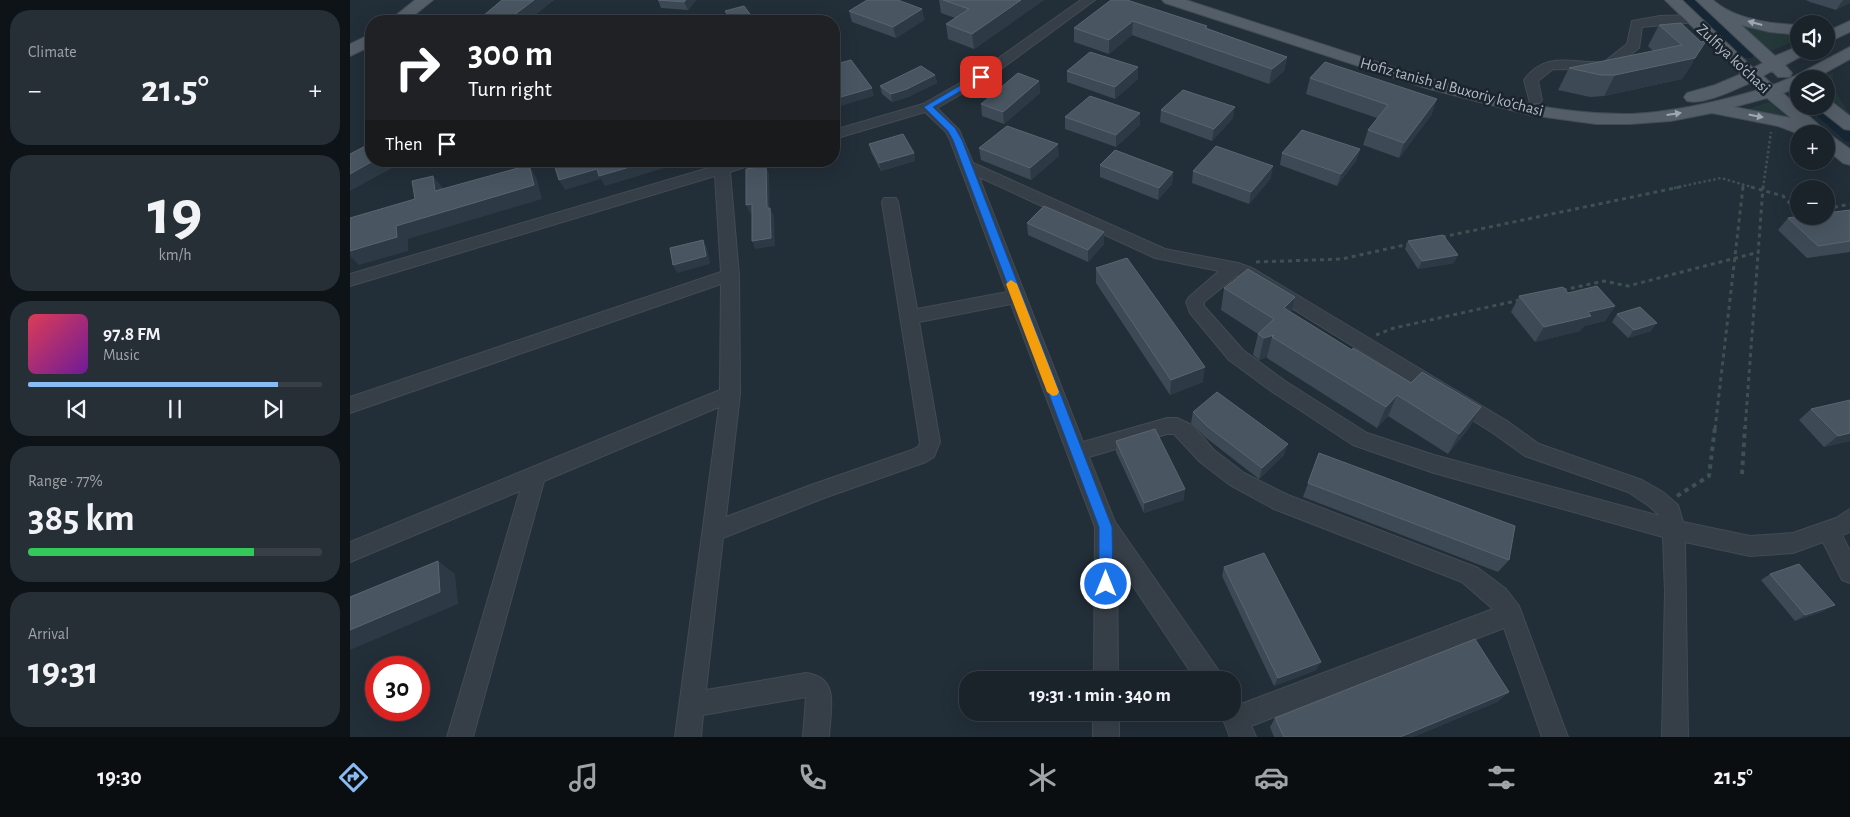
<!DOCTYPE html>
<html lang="en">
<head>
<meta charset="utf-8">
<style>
	:root { --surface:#1a222a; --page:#272f36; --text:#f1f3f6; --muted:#9fa4a8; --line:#383f47; --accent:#88bcf2 }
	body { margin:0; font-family:"Alegreya Sans",sans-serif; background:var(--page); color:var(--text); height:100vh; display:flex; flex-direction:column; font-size:19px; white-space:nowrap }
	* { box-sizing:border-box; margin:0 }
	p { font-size:16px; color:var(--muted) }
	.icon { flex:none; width:28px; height:28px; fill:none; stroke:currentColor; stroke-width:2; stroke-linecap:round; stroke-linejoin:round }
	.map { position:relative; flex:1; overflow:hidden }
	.side { display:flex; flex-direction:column; gap:10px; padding:10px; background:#0e1317; width:350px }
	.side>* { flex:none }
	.guide { position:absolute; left:15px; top:15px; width:475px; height:152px; border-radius:20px; box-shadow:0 5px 20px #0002,0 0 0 1px var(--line); background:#202124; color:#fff; overflow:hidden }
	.fabs { position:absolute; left:1440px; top:15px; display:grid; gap:10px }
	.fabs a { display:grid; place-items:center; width:45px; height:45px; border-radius:50%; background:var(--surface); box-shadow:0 5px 20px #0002,0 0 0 1px var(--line); font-size:25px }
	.speed { position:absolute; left:15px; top:656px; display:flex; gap:10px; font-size:25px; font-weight:700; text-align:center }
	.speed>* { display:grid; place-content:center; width:65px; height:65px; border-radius:50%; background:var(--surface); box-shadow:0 5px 20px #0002,0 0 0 1px var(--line); line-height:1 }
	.speed .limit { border:8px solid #d22; background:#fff; color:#111 }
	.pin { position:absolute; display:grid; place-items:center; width:42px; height:42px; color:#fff; margin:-21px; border-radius:10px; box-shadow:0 2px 8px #0006 }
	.me { position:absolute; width:55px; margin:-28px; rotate:0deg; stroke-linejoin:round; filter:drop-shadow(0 0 4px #0008) }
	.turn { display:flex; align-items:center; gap:18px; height:105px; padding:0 20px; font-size:22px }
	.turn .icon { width:65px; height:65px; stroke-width:2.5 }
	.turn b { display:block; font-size:35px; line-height:42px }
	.then { display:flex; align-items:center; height:48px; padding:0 20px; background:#0003; gap:10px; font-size:19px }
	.big { font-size:38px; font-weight:700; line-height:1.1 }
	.side .tile { flex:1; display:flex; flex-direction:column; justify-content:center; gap:8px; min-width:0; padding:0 18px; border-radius:20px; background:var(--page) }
	.side .dial { align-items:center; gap:0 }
	.dial b { font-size:65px; line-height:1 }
	.song { display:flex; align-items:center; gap:15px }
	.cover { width:60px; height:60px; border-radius:8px; background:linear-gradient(135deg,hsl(350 70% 55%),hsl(280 70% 35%)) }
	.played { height:5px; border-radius:2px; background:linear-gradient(90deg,var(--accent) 85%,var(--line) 85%) }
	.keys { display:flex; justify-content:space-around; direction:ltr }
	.heat { display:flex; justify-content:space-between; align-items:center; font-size:28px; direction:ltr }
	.charge { height:8px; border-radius:4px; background:linear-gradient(90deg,#34c759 77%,var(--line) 0) }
	.trip { position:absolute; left:609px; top:671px; width:282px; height:50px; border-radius:20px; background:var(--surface); box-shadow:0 5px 20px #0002,0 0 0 1px var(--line); font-weight:700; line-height:50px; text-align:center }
	.tabs { display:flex; height:80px; justify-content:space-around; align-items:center; background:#0a0e11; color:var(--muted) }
	.tabs .icon { width:35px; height:35px }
	.tabs .on { color:var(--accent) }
	.tabs b { font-size:22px; color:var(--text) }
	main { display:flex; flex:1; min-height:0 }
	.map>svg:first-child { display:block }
	.green { fill:#243839 }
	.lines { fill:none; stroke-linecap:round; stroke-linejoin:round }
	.canal { fill:#162634; fill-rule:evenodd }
	.minor-casing { stroke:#424b54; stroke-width:2 }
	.major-casing { stroke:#424b54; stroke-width:2 }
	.path-far2 { stroke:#3d5150; stroke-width:2.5; stroke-dasharray:2.5 2.5; stroke-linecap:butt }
	.path-far1 { stroke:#3d5150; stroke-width:3; stroke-dasharray:4 4; stroke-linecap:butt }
	.path { stroke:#3d5150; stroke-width:4; stroke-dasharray:4.5 4.5; stroke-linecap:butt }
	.minor { fill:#363f48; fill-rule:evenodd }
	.major { fill:#545e68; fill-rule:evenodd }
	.wall { fill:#3d4a56 }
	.shaded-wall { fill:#2d3a45 }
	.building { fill:#495662; stroke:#596671 }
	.oneway { fill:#9ea8b2 }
	.route { fill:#1a73e8; stroke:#114b97 }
	.slow { fill:#f59e0b }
	.labels { text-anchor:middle; stroke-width:5; stroke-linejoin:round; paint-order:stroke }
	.far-street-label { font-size:16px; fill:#b0bac4; stroke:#1b242d }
</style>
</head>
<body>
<main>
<section class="side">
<div class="tile"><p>Climate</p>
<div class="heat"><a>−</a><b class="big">21.5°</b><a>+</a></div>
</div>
<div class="tile dial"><b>19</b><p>km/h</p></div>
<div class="tile">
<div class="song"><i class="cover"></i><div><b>97.8 FM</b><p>Music</p></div></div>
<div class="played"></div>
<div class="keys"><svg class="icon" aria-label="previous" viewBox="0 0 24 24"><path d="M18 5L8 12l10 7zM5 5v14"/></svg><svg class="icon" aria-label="pause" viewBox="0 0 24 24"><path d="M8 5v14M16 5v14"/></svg><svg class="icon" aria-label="next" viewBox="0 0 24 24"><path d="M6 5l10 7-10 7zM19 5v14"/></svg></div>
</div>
<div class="tile"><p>Range · 77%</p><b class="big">385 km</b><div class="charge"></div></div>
<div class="tile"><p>Arrival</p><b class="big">19:31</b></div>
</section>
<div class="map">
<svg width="1500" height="737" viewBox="0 0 1500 737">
	<rect width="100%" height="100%" fill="#222e38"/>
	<g class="green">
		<path d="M1387 22 1449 35V39L1421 51Z"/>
		<path d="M1484 72C1480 90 1491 100 1500 114L1476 96V79H1472Z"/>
		<path d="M1419 102 1444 122 1395 110Z"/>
	</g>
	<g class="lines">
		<g class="canal">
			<path d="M1332 0H1345L1402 52 1404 55 1402 58H1394Z"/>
			<path d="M1456 106H1470L1500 131V142L1495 141Z"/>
		</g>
		<defs>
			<g id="minor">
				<path d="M731 0H745L636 80 587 108 609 130 623 163 815 249 888 263 902 268 1157 421 1189 444 1292 480 1313 492 1328 505 1333 522 1400 536 1443 533 1486 518 1500 509V532L1492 535 1500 551V583L1492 580 1473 542 1443 553 1400 556 1335 542 1338 737H1312L1315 592 1313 537 1084 473 1003 445 921 391 879 360 840 313 836 302 839 297 869 271 805 258 629 177 733 442 817 418H827L842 425 864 450 894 473 938 495 1128 568 1156 589 1169 606 1218 737H1192L1154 628 901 726 906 737H880L870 712H882V700L891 704 1143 609 1112 582 924 509 880 485 850 462 824 434H817L739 457 765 522 869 671 872 680H846L767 562 768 680H744L745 527 661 304 569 322 590 442 584 457 576 462 474 498 373 538 356 690 456 673C491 677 480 711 479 737H453L456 697 353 715 351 737H325L369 407 194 481 123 737H97L170 491 0 562V542L370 390 371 284 0 413V397L371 272 365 176 0 286V274L382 161H406L404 164 380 172 389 275 390 394 376 517 461 485 562 450 569 446 570 442 532 202 534 198H546L548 202 567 309 657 292 600 140 596 132 575 112 484 139V130L573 104 626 74ZM886 276H890L1143 433 1175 456 1278 492 1299 506 1310 516 1084 455 1017 433 935 381 893 350 854 306V302Z"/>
				<path d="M1342 15 1348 19 1346 22 1292 27 1289 48 1262 69 1257 70 1203 69 1188 81 1192 100 1190 103H1180L1174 80C1196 50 1223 64 1254 62L1277 44 1282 21 1310 16Z"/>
				<rect x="743" y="712" width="26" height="25"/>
			</g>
			<g id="major">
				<path d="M65 0H83L57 21H39Z"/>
				<path d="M812 0H836C901 21 965 42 1030 63 1112 88 1195 116 1282 114 1324 112 1367 102 1408 90L1400 83C1384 90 1354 105 1337 101L1334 97 1337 93 1365 85 1391 74 1315 0H1332L1403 68 1413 63 1346 0H1363C1384 19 1420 24 1449 25V35L1420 32 1391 25 1425 56 1449 46V51H1457L1455 54 1435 65 1442 73 1440 77H1428L1422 71 1413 76 1423 85 1445 76 1500 47V59L1464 79H1449V87L1433 93 1479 134 1500 149V165L1493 163 1476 149V134H1449L1428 126 1362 113 1321 121 1280 124H1246L1180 115 1076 88 815 3ZM1417 98 1441 118 1384 107Z"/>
				<path d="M1500 21V32L1476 43V32Z"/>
				<path d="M21 34V46L0 56V44Z"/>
				<path d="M1476 101 1482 102 1500 116V130L1494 129 1470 110 1467 106H1476Z"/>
			</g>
		</defs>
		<use href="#minor" class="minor-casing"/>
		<use href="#major" class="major-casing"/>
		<g class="path-far2">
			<path d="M1324 188 1371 178 1405 188"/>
			<path d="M1393 188V184"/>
			<path d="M1413 188 1421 132"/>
		</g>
		<g class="path-far1">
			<path d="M1401 187 1433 196 1446 210H1449"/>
			<path d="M1476 209 1500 204"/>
			<path d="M1092 237 1330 187"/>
			<path d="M906 262 992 259 1059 244"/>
			<path d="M1213 290 1254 281 1278 286 1409 252"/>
			<path d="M1026 335 1044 328 1170 300"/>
			<path d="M1365 429 1393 187"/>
			<path d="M1395 429 1413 187"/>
		</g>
		<g class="path">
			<path d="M1392 474 1395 427"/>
			<path d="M1327 496 1359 476 1365 427"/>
		</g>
		<use href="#minor" class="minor"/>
		<use href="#major" class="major"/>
	</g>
	<g class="wall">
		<path d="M152 0H204L177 21H137L133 16Z"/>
		<path d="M308 0H346L338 10 311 8Z"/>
		<path d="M589 0H694L624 49 598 39 596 24 605 18 591 13Z"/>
		<path d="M761 0 857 26V28L937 57 934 71 919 84 782 35 759 54 724 42V28Z"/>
		<path d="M1456 0H1500L1486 10 1460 2Z"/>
		<path d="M572 9 574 20 546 38 502 22 499 11Z"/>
		<path d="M375 11 405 21H380Z"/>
		<path d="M1331 23 1343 62 1332 79 1254 96 1240 97 1208 90 1219 68 1303 51 1298 46 1309 25Z"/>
		<path d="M717 71 788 79 765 99 717 82Z"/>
		<path d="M585 75 587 83 558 97 542 102 532 94 530 86Z"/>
		<path d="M21 78V90L15 81Z"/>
		<path d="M960 78 1082 114 1049 158 1013 145 1018 130 1027 118 956 94Z"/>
		<path d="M689 81 690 93 654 124 632 116 631 104Z"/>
		<path d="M811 110 883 118 862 141 810 122Z"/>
		<path d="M790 113V125L766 147 715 129V117Z"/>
		<path d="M519 144 564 153 565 161 531 171 521 152Z"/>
		<path d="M629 148 709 156 681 180 631 160Z"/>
		<path d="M1010 149 1006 161 987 186 930 165 932 153Z"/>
		<path d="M750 165 823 172 822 184 808 200 750 177Z"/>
		<path d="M843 171 921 178 899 204 842 183Z"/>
		<path d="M1500 210V252L1457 258 1428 230 1438 218Z"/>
		<path d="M677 223 754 244 738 262 678 235Z"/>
		<path d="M1058 241 1104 263 1068 269 1055 249Z"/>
		<path d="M746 268 853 382 820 395 746 283Z"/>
		<path d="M874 288 945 297 941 312 1002 350 1061 383 1131 407 1119 428 1098 454 1038 416 1027 428 917 358V357L909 360 903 355 908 334 871 310Z"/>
		<path d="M1218 293 1265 306 1255 321 1234 326 1230 331 1185 342 1161 312 1169 296Z"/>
		<path d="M1267 314 1301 331 1278 338 1262 322Z"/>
		<path d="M1461 409 1500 441 1474 447 1449 420Z"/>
		<path d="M843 412 934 455 909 479 855 437 841 423Z"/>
		<path d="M766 441 834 500 794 513 766 452Z"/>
		<path d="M969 453 1159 560 1148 572 953 497Z"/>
		<path d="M874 567 971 662 966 670 924 686 872 576Z"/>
		<path d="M1420 574 1474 611 1445 621 1411 580Z"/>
		<path d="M1159 692 1147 702 1063 737H924L920 727 925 718Z"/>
	</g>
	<g class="shaded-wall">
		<path d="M184 0H204L177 21H162L160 18Z"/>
		<path d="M336 0H346L338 10 334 2Z"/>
		<path d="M671 0H694L624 49 622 34Z"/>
		<path d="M1493 0H1500V3L1486 10Z"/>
		<path d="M572 9 574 20 546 38 543 27Z"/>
		<path d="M783 21 782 35 759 54V40Z"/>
		<path d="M1356 41 1332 79 1254 96 1265 75Z"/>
		<path d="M937 57 934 71 919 84 922 69Z"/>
		<path d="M788 67V79L765 99V87Z"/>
		<path d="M585 75 587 83 558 97 542 102 541 94Z"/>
		<path d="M689 81 690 93 654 124 653 112Z"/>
		<path d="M522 88 524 96 484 108V99Z"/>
		<path d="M1087 99 1082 114 1049 158 1054 143Z"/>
		<path d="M885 107 883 118 862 141 864 129Z"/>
		<path d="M790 113V125L766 147V135Z"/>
		<path d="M708 144 709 156 681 180 680 168Z"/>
		<path d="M1010 149 1006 161 987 186 991 174Z"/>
		<path d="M564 153 565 161 531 171 529 163Z"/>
		<path d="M23 161H55L0 191V174Z"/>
		<path d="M300 161H320L321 166 255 186 251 179 215 190 209 180 247 169Z"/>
		<path d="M179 165 187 179 192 199 58 239V251L9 265 0 256V243L46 226Z"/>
		<path d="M416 166 419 174 420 216 417 208Z"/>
		<path d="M923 166 921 178 899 204 901 192Z"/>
		<path d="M823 172 822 184 808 200 809 188Z"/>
		<path d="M83 176 94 189 85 191Z"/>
		<path d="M402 204 405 212 400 213 396 205Z"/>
		<path d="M420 208 424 216 425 246 405 249 402 241Z"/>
		<path d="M754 232V244L738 262V250Z"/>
		<path d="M353 240 357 248 360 264 327 273 323 265Z"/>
		<path d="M1108 255 1104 263 1068 269 1072 261Z"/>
		<path d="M945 297 940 319 934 308Z"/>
		<path d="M1265 306 1255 321 1234 326 1230 331 1185 342 1194 327 1238 312Z"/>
		<path d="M1307 323 1301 331 1278 338 1284 330Z"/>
		<path d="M924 335 922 337 917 357 909 360 914 338Z"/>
		<path d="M855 367 853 382 820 395 821 380Z"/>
		<path d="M1047 395 1038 416 1027 428 1036 407Z"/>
		<path d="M1131 407 1119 428 1098 454 1109 434Z"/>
		<path d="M1500 433V441L1474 447 1488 436Z"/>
		<path d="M938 444 934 455 909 479 912 468Z"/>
		<path d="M835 489 834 500 794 513V503Z"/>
		<path d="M88 561 105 574 108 604 0 650V630Z"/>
		<path d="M1485 605 1474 611 1445 621 1455 615Z"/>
		<path d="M971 662 966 670 924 686 928 678Z"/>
		<path d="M1159 692 1147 702 1063 737H1050Z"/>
	</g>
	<g class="building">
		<path d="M152 0H184L160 18 133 16Z"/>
		<path d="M308 0H336L334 2Z"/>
		<path d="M517 0H548L572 9 543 27 499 11Z"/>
		<path d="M593 0H671L622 34 596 24 619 9Z"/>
		<path d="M761 0H777L857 26 855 28 937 57 922 69 783 21 759 40 724 28Z"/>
		<path d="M394 6 405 21H383L375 11Z"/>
		<path d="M1331 23 1351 42 1356 41 1345 58 1265 75H1251L1219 68 1332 45 1309 25Z"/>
		<path d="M740 52 788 67 765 87 717 71Z"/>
		<path d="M501 60 522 88 484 99V61L486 64Z"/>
		<path d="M975 62 1087 99 1054 143 1018 130 1038 105 960 78Z"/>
		<path d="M571 66 585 75 557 89 541 94 530 86Z"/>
		<path d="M668 73 689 81 653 112 631 104Z"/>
		<path d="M21 78V84L15 81Z"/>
		<path d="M833 90 885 107 864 129 811 110Z"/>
		<path d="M740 96 790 113 766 135 715 117Z"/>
		<path d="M657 126 708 144 680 168 629 148Z"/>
		<path d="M952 130 1010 149 991 174 932 153Z"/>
		<path d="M553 134 564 153 529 163 519 144Z"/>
		<path d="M21 143V161H23L0 174V154Z"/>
		<path d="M866 146 923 166 901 192 843 171Z"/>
		<path d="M765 150 823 172 809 188 750 165Z"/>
		<path d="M203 161H300L249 176 247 169 209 180Z"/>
		<path d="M179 165 184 185 46 226 47 237 0 251V218L65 199 62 181 83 176 85 191Z"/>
		<path d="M416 166 417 208H420L421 238 402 241V204L396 205V169Z"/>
		<path d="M694 206 754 232 738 250 677 223Z"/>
		<path d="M1500 210V241L1468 246 1438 218 1450 216H1476V213Z"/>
		<path d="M1093 235 1108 255 1072 261 1058 241Z"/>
		<path d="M353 240 356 256 323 265 320 248Z"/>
		<path d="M777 258 855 367 821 380 746 268Z"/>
		<path d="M898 269 945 297 934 308 1002 350 1003 348 1061 383 1072 372 1131 407 1109 434 1047 395 1036 407 922 337 924 335 914 338 908 334 924 319 874 288Z"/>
		<path d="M1247 286 1265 306 1238 312 1241 316 1194 327 1169 296 1213 287 1218 293Z"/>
		<path d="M1290 307 1307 323 1284 330 1267 314Z"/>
		<path d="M867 392 938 444 912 468 857 426 843 412Z"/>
		<path d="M1500 400V433L1488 436 1461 409Z"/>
		<path d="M805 429 835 489 794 503 766 441Z"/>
		<path d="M969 453 1165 526 1159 560 958 483Z"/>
		<path d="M914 553 971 662 928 678 874 567Z"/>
		<path d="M88 561 90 592 0 630V597Z"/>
		<path d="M1449 564 1485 605 1455 615 1420 574Z"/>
		<path d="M1125 639 1159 692 1050 737H934L925 718Z"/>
	</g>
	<defs><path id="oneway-solid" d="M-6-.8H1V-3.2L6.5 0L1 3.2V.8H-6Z" transform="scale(1.25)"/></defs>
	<g class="oneway">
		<use href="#oneway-solid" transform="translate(1405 23) rotate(-165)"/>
		<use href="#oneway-solid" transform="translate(1324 114) rotate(-8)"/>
		<use href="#oneway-solid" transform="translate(1406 116) rotate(11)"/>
	</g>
	<path class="route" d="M628 75 635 77 583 107 605 128 612 140 762 527 763 584 761 589 756 591 751 589 749 584V527L603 140 598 131 574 107Z"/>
	<path class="slow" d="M661 280 667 284 709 392 707 395 703 396 697 392 656 284Z"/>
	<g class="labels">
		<g class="far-street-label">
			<text transform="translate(1384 58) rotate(43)" y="6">Zulfiya ko'chasi</text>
			<text transform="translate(1102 86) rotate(15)" y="6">Hofiz tanish al Buxoriy ko'chasi</text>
		</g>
	</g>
</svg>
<div class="fabs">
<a><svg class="icon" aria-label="sound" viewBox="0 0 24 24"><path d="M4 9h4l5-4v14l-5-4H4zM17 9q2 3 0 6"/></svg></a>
<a><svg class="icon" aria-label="layers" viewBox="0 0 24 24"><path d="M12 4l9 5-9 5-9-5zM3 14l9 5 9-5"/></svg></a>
<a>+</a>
<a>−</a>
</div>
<div class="speed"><div class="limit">30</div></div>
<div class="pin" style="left:631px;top:77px;background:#d93025"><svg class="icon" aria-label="arrive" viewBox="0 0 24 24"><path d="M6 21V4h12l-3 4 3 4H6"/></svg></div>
<svg class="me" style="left:756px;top:584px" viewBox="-20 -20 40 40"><circle r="17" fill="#1a73e8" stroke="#fff" stroke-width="3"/><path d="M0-11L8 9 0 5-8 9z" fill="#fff"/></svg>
<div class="trip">19:31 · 1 min · 340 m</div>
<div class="guide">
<div class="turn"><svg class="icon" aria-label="right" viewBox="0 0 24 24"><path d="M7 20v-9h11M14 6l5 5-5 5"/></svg><div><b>300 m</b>Turn right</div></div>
<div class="then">Then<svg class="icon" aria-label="arrive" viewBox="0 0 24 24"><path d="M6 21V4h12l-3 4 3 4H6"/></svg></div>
</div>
</div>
</main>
<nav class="tabs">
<b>19:30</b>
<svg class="icon on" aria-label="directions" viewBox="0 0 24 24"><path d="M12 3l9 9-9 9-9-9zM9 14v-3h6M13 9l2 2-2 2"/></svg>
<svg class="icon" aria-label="music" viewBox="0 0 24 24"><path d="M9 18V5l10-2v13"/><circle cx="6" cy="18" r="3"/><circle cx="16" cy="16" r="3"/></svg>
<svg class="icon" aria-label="phone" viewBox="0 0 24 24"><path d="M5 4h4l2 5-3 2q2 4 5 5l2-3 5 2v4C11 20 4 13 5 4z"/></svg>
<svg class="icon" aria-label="climate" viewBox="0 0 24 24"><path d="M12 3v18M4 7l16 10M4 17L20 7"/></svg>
<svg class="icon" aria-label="car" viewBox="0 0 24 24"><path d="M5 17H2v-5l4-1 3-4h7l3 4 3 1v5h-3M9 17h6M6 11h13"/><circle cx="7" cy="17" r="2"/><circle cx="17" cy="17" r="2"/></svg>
<svg class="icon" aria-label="filters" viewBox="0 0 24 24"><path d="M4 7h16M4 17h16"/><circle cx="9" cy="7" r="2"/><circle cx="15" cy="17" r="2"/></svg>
<b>21.5°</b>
</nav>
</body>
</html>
